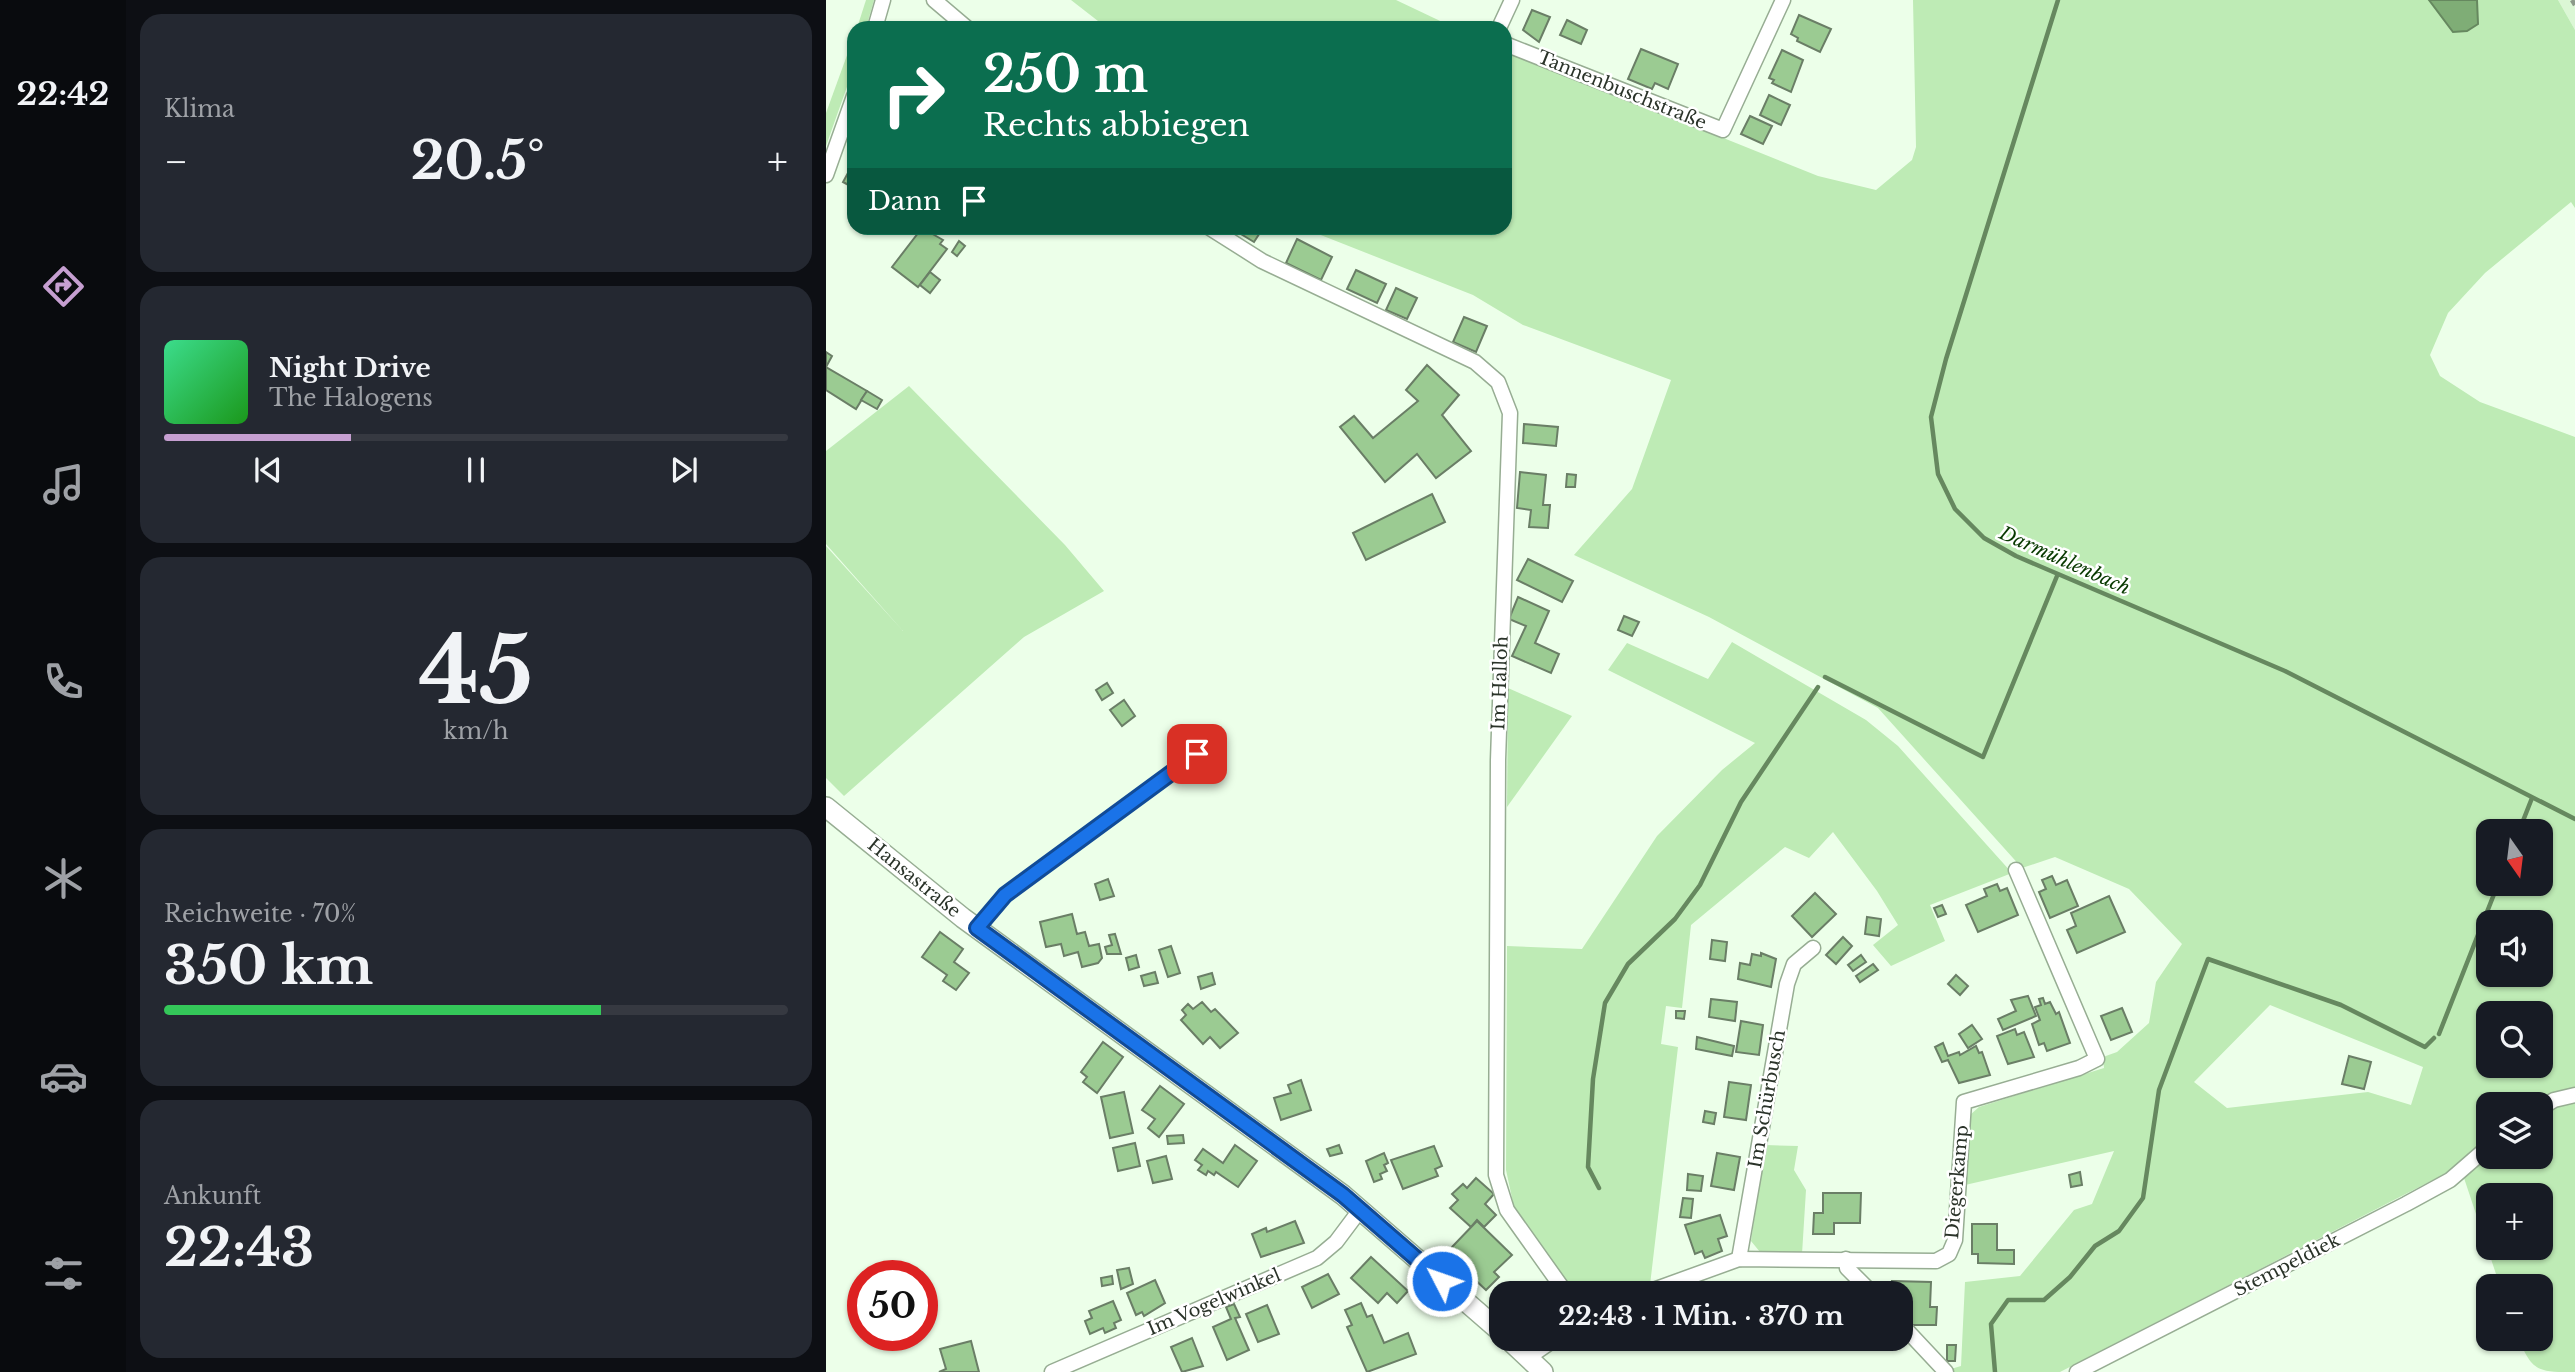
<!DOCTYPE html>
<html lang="de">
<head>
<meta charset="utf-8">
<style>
	:root { --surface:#171b24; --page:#242831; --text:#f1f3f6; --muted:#9ea1a6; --line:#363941; --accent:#c69fd1 }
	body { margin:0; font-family:"Libre Baskerville",serif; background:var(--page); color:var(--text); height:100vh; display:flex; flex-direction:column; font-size:26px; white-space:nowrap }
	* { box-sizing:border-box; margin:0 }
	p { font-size:23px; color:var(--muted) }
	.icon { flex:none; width:38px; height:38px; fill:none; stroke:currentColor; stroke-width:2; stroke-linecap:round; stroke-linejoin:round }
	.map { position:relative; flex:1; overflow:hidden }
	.sheet { display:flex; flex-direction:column; gap:14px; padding:14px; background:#0d0f14; width:700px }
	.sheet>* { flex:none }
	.banner { position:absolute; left:21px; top:21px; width:665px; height:214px; border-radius:21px; box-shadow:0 2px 5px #0004; background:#0b6e4f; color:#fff; overflow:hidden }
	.needle { width:46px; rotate:166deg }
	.fabs { position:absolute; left:1650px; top:819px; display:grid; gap:14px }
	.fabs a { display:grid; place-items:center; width:77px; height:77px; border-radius:14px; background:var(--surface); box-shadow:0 2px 5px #0004; font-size:35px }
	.speed { position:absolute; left:21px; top:1260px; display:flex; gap:14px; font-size:35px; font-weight:700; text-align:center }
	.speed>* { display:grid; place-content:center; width:91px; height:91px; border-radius:50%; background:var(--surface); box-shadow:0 2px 5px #0004; line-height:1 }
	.speed .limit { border:10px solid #d22; background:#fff; color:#111 }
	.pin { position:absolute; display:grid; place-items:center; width:60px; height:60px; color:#fff; margin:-30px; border-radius:14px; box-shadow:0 4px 10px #0006 }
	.me { position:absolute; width:77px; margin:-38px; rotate:311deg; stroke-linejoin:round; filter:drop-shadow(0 0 5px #0008) }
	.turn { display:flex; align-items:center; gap:24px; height:147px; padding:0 21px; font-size:32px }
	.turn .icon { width:91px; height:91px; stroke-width:2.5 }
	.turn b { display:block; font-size:49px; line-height:60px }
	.then { display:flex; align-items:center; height:66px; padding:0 21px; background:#0003; gap:14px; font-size:26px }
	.big { font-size:52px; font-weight:700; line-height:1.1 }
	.sheet .card { flex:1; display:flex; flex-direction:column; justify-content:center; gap:10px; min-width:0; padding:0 24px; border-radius:21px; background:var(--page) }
	.sheet .dial { align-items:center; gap:0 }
	.dial b { font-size:91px; line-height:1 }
	.song { display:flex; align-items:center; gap:21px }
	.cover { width:84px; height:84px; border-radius:10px; background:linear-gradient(135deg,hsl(150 70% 55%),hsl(120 70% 35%)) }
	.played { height:7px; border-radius:4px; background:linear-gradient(90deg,var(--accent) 30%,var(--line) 30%) }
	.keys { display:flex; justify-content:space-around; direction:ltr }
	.heat { display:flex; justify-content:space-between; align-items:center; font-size:38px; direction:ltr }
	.charge { height:10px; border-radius:5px; background:linear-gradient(90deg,#34c759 70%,var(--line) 0) }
	.trip { position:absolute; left:663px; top:1281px; width:424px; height:70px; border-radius:21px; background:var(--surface); box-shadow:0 2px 5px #0004; font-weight:700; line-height:70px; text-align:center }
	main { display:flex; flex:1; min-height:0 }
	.tab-bar { display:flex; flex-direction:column; width:126px; justify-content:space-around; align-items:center; background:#090b0e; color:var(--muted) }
	.tab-bar .icon { width:49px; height:49px }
	.tab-bar .current { color:var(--accent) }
	.tab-bar b { font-size:32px; color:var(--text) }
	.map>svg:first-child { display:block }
	.built { fill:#dbf7d5 }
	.green { fill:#beebb5; fill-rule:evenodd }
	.water { fill:#7fad76; stroke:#66885f; stroke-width:2 }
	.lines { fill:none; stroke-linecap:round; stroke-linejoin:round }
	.stream { stroke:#66885f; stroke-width:4.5 }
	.building { fill:#9bcb92; stroke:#6a7e66; stroke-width:2 }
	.lane-casing { stroke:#97ad93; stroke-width:10 }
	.street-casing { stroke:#97ad93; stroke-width:17 }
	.secondary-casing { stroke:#97ad93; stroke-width:22 }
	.lane { stroke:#fff; stroke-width:7 }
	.street { stroke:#fff; stroke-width:14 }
	.secondary { stroke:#fff; stroke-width:19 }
	.rail { stroke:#8c9a8a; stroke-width:4.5; stroke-dasharray:9 9; stroke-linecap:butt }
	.route-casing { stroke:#114b97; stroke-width:18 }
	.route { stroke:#1a73e8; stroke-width:12 }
	.labels { text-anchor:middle; stroke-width:5; stroke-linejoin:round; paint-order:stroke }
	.street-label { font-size:18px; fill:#2a3329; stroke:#fff }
	.water-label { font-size:19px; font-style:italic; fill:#083900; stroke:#fff }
</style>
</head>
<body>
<main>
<nav class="tab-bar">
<b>22:42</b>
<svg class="icon current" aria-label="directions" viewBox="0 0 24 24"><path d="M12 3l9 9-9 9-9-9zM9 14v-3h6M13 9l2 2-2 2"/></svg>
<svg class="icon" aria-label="music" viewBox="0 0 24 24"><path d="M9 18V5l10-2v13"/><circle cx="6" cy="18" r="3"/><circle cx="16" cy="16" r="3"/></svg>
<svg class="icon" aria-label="phone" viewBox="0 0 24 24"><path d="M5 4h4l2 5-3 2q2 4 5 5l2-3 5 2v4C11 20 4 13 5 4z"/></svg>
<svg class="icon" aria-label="climate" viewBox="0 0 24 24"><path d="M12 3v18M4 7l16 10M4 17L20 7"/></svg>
<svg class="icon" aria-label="car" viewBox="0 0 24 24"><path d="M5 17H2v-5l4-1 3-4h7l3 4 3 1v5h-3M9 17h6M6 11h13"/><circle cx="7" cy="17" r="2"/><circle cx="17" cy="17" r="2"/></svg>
<svg class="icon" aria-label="filters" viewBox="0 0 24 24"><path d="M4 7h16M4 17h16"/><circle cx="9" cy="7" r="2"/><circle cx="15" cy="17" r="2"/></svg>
</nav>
<section class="sheet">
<div class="card"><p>Klima</p>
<div class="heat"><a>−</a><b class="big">20.5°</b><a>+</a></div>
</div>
<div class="card">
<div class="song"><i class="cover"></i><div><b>Night Drive</b><p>The Halogens</p></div></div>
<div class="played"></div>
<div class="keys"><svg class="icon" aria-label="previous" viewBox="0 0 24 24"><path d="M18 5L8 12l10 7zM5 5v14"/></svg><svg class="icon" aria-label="pause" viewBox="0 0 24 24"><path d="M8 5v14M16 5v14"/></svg><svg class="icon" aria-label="next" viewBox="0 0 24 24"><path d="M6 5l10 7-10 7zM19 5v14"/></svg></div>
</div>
<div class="card dial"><b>45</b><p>km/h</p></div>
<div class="card"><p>Reichweite · 70%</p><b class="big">350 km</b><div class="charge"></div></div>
<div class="card"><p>Ankunft</p><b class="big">22:43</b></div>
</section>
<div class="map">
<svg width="1749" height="1372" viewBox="0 0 1749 1372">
	<rect width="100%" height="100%" fill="#ecffe9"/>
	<path class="built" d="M1732 0H1749V30Z"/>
	<g class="green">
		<path d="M40 0H48L40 28H31Z"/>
		<path d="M245 0H570L629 28H281Z"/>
		<path d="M1087 0H1732L1749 30V208L1745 202 1659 273 1622 313 1604 355 1614 376 1654 402 1749 437V1372C1713 1372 1706 1372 1693 1339H1715V1286H1674L1634 1166 1234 1372H1126L1125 1369 1135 1366 1139 1282 1194 1276 1248 1210 1266 1204 1288 1151 1139 1185 1144 1115 1153 1107 1278 1068 1277 1057 1291 1052 1323 1023 1330 982 1356 944 1303 889 1229 857 1196 868 1052 708 883 617 748 555 806 489 845 380 697 325 647 295 477 228H679V50L992 176 1050 190 1086 160 1090 147ZM1662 831H1715V884H1662ZM1662 922H1715V975H1662ZM1444 1005 1597 1067 1585 1105 1542 1092 1401 1108 1368 1082ZM1662 1013H1715V1066H1662ZM1662 1104H1715V1157H1662ZM1662 1195H1715V1248H1662Z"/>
		<path d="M28 36V67L0 146V113Z"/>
		<path d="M83 386 239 545 278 591 198 637 18 796 0 778V546L77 631 0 544V451Z"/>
		<path d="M906 642 1040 720 1072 746 1186 873 1104 905 1119 941 1065 966 1047 945 1072 925 1051 891 1007 832 983 858 959 847 865 925 856 1008 840 1006 835 1044 852 1047 824 1285 803 1293H750L701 1233 688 1207 680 1170 681 946 756 949 831 836 896 770 929 743 782 670 801 643 882 679Z"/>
		<path d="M682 688 746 716 681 807Z"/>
		<path d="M939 1145 972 1146 968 1170 980 1190 976 1254 934 1252 925 1241Z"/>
	</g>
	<path class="water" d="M1603 0H1651L1652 24 1641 31 1627 32Z"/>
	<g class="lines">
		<g class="stream">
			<path d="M1232 0 1120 359 1105 417 1112 474 1129 509 1158 538 1190 556 1459 671 1749 819"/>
			<path d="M999 677 1157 757 1231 576"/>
			<path d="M1693 831 1706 798"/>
			<path d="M1613 1034 1672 884"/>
			<path d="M773 1188 762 1167 767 1079 779 1003 802 964 849 919 874 885 915 802 992 687"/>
			<path d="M1169 1372 1165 1324 1182 1300H1218L1244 1277 1269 1246 1293 1231 1317 1198 1333 1090 1382 959 1515 1005 1599 1047 1608 1038"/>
		</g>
	</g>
	<g class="building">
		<path d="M706 10 724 17 713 42 697 30Z"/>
		<path d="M973 15 1005 29 994 52 971 41 972 38 965 34Z"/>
		<path d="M741 20 761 30 755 44 734 35Z"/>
		<path d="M815 49 852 64 842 89 829 83 826 89 802 79Z"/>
		<path d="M956 50 977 60 965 92 946 83 948 80 943 78Z"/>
		<path d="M943 95 964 105 955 125 934 115Z"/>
		<path d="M924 116 946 126 937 144 915 134Z"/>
		<path d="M28 162V188L17 182Z"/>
		<path d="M96 228 117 240 114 244 121 249 92 287 66 267Z"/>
		<path d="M405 228H437L428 242Z"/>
		<path d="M471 239 506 257 495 280 460 263Z"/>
		<path d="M133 241 139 246 131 256 126 252Z"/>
		<path d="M530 270 560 284 551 303 521 289Z"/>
		<path d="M104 272 114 280 104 293 94 285Z"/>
		<path d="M570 288 591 298 581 319 560 310Z"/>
		<path d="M638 317 661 326 650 352 627 342Z"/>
		<path d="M0 352 6 356 0 367 41 391 30 409 0 390Z"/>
		<path d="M601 365 633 395 616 415 645 451 610 478 591 454 559 482 514 427 528 416 547 438 592 401 580 390Z"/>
		<path d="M41 391 56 400 51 409 35 400Z"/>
		<path d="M698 424 732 427 730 446 697 443Z"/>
		<path d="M694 472 720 475 717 505H724L722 528 703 527 705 510 691 508Z"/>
		<path d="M741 474 750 475 749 487H740Z"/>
		<path d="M606 494 619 522 540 560 527 533Z"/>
		<path d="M702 559 747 581 736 602 691 580Z"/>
		<path d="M692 597 723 611 709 643 733 654 725 673 686 656 700 626 683 619Z"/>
		<path d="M798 616 813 622 806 636 792 630Z"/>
		<path d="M281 683 287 693 276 700 270 690Z"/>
		<path d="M298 700 309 716 296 726 284 710Z"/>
		<path d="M1226 876 1230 885 1241 880 1252 906 1224 918 1213 892 1220 889 1216 880Z"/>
		<path d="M282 879 288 896 274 900 269 884Z"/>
		<path d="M1171 884 1174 891 1181 888 1192 915 1152 932 1140 905 1161 896 1158 889Z"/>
		<path d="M989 893 1010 914 986 937 966 916Z"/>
		<path d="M1283 896 1299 932 1251 953 1241 930 1250 926 1245 913Z"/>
		<path d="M1116 905 1120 914 1112 917 1108 908Z"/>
		<path d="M246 914 251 934 259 932 263 946 273 944 276 958 272 963 256 967 252 952 238 956 235 944 220 947 214 922Z"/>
		<path d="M1041 917 1055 919 1053 936 1039 934Z"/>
		<path d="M114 932 137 949 128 962 143 973 130 990 117 981 121 975 96 957Z"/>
		<path d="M289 934 295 954H281L279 947 286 945 283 935Z"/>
		<path d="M1017 937 1026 946 1010 964 1000 955Z"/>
		<path d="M886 940 901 942 899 961 884 959Z"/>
		<path d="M345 946 354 973 342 977 333 950Z"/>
		<path d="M935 953 950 959 945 987 912 979 914 963 924 965 926 954 935 956Z"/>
		<path d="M310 955 313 967 303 970 300 958Z"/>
		<path d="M1035 955 1040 962 1027 971 1022 965Z"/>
		<path d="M1047 964 1052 970 1034 982 1030 976Z"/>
		<path d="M329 972 332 983 318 986 315 976Z"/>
		<path d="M386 973 389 984 375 989 372 977Z"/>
		<path d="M1130 975 1142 986 1134 995 1122 984Z"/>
		<path d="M1202 996 1210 1016 1177 1030 1172 1019 1190 1011 1185 1000Z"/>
		<path d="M1217 998 1219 1004 1224 1002 1230 1014 1233 1012 1244 1043 1221 1051 1218 1043 1213 1045 1206 1024 1214 1020 1209 1007 1215 1005 1213 999Z"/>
		<path d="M885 999 911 1002 909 1021 883 1017Z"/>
		<path d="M376 1002 385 1012 389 1009 412 1033 394 1048 384 1037 377 1044 355 1020 360 1015 356 1010 362 1004 367 1009Z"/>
		<path d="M1296 1008 1306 1032 1285 1040 1275 1016Z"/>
		<path d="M850 1011H859L858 1019 850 1018Z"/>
		<path d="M915 1021 937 1025 933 1055 910 1052Z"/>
		<path d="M1146 1025 1156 1039 1142 1048 1133 1034Z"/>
		<path d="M1189 1029 1191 1035 1198 1032 1208 1057 1182 1064 1171 1036Z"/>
		<path d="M871 1037 908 1046 906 1056 870 1049Z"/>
		<path d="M277 1042 297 1057 271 1093 257 1082 261 1077 255 1072Z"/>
		<path d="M1117 1043 1122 1056 1133 1052 1134 1055 1150 1046 1153 1053 1156 1052 1164 1075 1133 1083 1122 1060 1116 1062 1109 1047Z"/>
		<path d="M1523 1056 1545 1062 1538 1089 1516 1084Z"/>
		<path d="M475 1080 485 1110 455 1120 448 1098 465 1093 462 1085Z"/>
		<path d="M903 1082 925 1085 920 1120 898 1117Z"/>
		<path d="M334 1086 358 1104 333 1137 322 1128 329 1119 316 1110Z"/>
		<path d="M298 1092 307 1133 284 1138 275 1097Z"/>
		<path d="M879 1111 890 1113 888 1124 877 1122Z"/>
		<path d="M357 1135 358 1143 342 1144 341 1136Z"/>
		<path d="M309 1143 314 1166 292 1171 287 1148Z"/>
		<path d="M409 1145 431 1161 412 1187 390 1172 388 1175 382 1171 380 1175 372 1170 376 1165 369 1160 377 1149 397 1163Z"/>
		<path d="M513 1145 516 1153 504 1156 501 1149Z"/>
		<path d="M608 1146 616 1166 609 1169 612 1176 577 1189 565 1160Z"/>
		<path d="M558 1153 562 1163 558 1165 561 1171 554 1174 556 1179 548 1182 540 1161Z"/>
		<path d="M891 1153 914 1157 908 1190 885 1186Z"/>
		<path d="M340 1156 346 1179 327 1183 321 1161Z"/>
		<path d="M1254 1172 1256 1185 1245 1187 1243 1175Z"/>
		<path d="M862 1174 877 1176 875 1191 861 1190Z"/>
		<path d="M650 1178 668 1194 659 1204 670 1215 658 1227 651 1220 645 1227 624 1208 632 1200 626 1194 637 1184 641 1188Z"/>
		<path d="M997 1193H1035L1034 1223H1008V1234H987L988 1213H997Z"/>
		<path d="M857 1198 867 1199 865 1218 854 1217Z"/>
		<path d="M894 1215 901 1236 892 1239 896 1251 879 1258 876 1251 869 1254 859 1225Z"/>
		<path d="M469 1221 478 1243 435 1257 426 1234 440 1228 441 1232Z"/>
		<path d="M651 1221 686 1255 668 1272 673 1277 660 1290 628 1260 632 1255 625 1248Z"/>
		<path d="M1146 1224H1171V1250H1188V1264L1152 1263V1254H1146Z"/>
		<path d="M545 1257 582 1291 571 1303 561 1293 552 1303 525 1278Z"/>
		<path d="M303 1268 307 1284 295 1289 291 1270Z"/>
		<path d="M502 1274 513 1294 486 1308 476 1287Z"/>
		<path d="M286 1276 287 1284 276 1286 275 1278Z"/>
		<path d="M329 1280 339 1303 318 1316 316 1312 310 1315 301 1293Z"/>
		<path d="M1066 1281 1105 1282 1104 1307H1111L1110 1325H1085L1086 1302H1074V1293H1066Z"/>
		<path d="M287 1301 295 1320 288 1323 290 1328 279 1333 277 1328 264 1334 259 1321 266 1318 263 1311Z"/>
		<path d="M535 1303 541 1317 546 1315 558 1343 582 1333 590 1354 541 1372 521 1327 526 1325 519 1310Z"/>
		<path d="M408 1304 414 1317 409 1318 423 1350 401 1360 387 1327 405 1319 400 1307Z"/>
		<path d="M441 1305 453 1334 432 1342 420 1314Z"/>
		<path d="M366 1338 377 1366 356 1372 345 1347Z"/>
		<path d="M145 1341 153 1372H113L120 1369 114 1349Z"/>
		<path d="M1121 1345H1130L1129 1361H1121Z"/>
	</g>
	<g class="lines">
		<defs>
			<path id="lane" d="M151 927 179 895 371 754"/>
			<g id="street">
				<path d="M108 0 141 28"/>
				<path d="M49 28 57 0"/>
				<path d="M673 28 686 0"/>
				<path d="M679 44 897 130 957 0"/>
				<path d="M0 175 28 96"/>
				<path d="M384 228 436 261 649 362 672 382 684 413 672 760 670 1175 681 1210 740 1293"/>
				<path d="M1715 1108 1728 1100 1749 1095"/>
				<path d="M913 1259 961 984 968 964 987 948"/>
				<path d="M1020 1259 1021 1268 1046 1293"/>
				<path d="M819 1293 913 1259 1110 1261 1123 1254 1129 1240 1138 1102 1253 1068 1271 1059 1190 870"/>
				<path d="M1074 1323 1120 1372"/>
				<path d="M703 1357 729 1339"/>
				<path d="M226 1372 491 1258 510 1242 534 1210"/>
				<path d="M1251 1372 1580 1204 1624 1180 1662 1147"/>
			</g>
			<g id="secondary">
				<path d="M0 807 137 918 517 1195 676 1333"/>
				<path d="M682 1339 717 1372"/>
			</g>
		</defs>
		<use href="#lane" class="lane-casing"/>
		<use href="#street" class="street-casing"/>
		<use href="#secondary" class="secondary-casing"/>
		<use href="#lane" class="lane"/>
		<use href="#street" class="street"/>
		<use href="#secondary" class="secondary"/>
		<path class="rail" d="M1746 0 1749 5"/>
	</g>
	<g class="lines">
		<defs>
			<path id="route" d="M371 754 179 895 151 928 517 1195 616 1281"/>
		</defs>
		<use href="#route" class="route-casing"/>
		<use href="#route" class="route"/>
	</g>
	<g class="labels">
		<g class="street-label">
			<text transform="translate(796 90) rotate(22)" y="6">Tannenbuschstraße</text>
			<text transform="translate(674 683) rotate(-88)" y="6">Im Halloh</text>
			<text transform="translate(88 878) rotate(39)" y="6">Hansastraße</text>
			<text transform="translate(941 1099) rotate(-80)" y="6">Im Schürbusch</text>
			<text transform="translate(1131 1182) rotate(-85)" y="6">Diegerkamp</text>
			<text transform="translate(1461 1265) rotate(-27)" y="6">Stempeldiek</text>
			<text transform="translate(388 1302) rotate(-23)" y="6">Im Vogelwinkel</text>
		</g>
		<g class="water-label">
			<text transform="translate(1239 560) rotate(24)" y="7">Darmühlenbach</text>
		</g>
	</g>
</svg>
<div class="fabs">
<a><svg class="needle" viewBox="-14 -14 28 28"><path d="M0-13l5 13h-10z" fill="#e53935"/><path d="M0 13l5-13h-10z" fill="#9ea1a6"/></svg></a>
<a><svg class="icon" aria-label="sound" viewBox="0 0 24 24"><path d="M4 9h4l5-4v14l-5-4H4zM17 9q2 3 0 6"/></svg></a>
<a><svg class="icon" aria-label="search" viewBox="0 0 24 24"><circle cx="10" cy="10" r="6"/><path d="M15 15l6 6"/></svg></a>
<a><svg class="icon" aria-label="layers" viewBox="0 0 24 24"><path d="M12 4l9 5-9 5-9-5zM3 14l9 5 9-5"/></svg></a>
<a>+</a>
<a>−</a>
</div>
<div class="speed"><div class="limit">50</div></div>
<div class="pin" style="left:371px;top:754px;background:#d93025"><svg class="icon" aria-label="arrive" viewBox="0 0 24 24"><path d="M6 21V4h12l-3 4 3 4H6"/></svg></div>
<svg class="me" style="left:616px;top:1281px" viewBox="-20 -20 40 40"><circle r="17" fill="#1a73e8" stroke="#fff" stroke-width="3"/><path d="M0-11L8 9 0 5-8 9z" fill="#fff"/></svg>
<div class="trip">22:43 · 1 Min. · 370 m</div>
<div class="banner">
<div class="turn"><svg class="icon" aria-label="right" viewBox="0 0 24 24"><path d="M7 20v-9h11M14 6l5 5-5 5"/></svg><div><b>250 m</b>Rechts abbiegen</div></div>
<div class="then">Dann<svg class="icon" aria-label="arrive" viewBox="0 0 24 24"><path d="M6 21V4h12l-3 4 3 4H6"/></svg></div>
</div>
</div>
</main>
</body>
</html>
